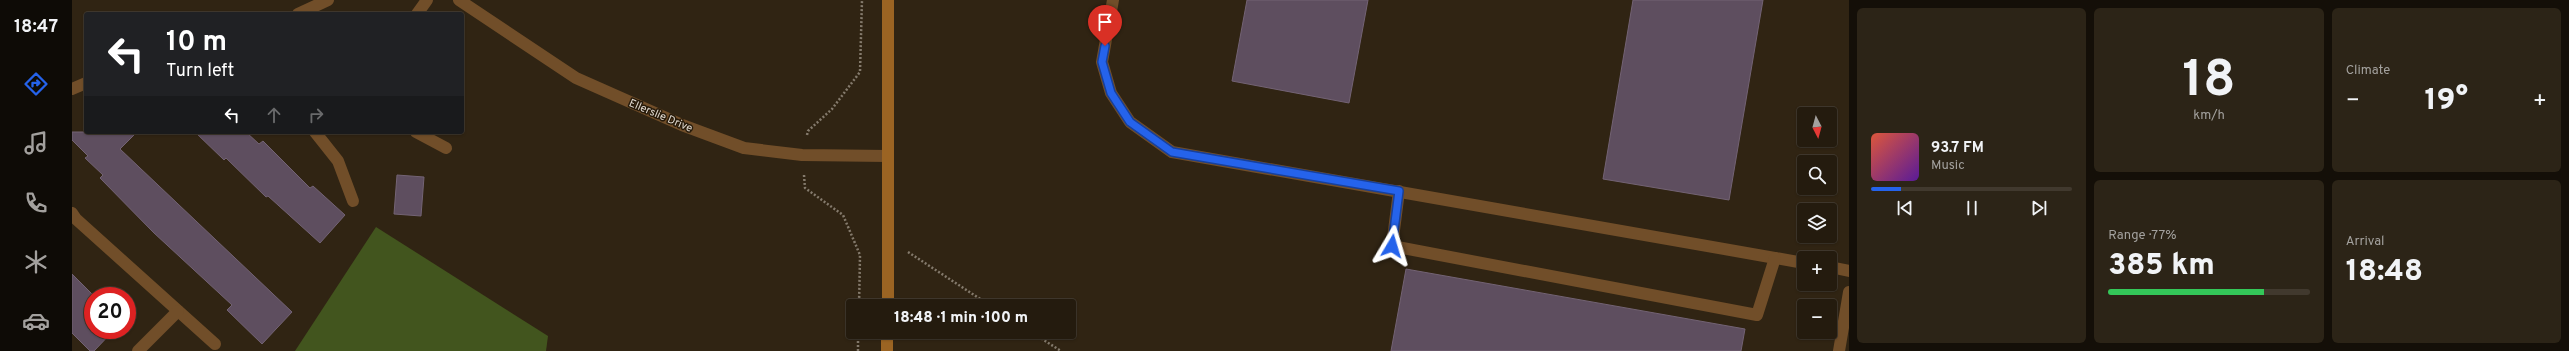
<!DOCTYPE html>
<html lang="en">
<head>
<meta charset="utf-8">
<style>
	:root { --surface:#241b0e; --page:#2c2417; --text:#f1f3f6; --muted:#a3a19e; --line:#41392e; --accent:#2563eb }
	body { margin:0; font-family:Overpass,sans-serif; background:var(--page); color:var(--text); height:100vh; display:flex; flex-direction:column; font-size:15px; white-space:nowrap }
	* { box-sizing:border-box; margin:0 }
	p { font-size:13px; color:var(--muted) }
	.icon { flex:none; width:22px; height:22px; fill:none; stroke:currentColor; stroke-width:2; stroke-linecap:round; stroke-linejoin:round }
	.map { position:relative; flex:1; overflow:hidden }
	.side { display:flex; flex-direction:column; gap:8px; padding:8px; background:#140f08; width:720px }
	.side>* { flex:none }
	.banner { position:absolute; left:12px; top:12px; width:380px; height:122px; border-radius:4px; box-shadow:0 1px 3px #0004,0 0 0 1px var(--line); background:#202124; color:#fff; overflow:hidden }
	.needle { width:26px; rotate:174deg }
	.tools { position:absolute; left:1725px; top:107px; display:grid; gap:8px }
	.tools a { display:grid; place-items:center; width:40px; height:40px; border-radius:4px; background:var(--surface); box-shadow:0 1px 3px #0004,0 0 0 1px var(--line); font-size:20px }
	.speed { position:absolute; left:12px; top:287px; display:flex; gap:8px; font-size:20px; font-weight:700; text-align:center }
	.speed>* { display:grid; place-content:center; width:52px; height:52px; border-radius:50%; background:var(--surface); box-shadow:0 1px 3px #0004,0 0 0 1px var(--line); line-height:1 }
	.speed .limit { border:6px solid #d22; background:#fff; color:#111 }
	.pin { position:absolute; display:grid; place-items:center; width:34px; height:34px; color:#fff; margin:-41px -17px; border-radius:50% 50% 50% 0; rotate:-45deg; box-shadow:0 0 4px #0007 }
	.pin .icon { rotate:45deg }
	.me { position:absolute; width:44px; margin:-22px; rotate:7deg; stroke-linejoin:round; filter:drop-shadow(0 0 3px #0008) }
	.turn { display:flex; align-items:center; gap:14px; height:84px; padding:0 16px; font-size:18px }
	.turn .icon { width:52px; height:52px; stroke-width:2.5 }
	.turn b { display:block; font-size:28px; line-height:34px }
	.lanes { display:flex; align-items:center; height:38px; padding:0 16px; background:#0003; justify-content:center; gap:20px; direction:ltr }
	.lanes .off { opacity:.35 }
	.big { font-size:30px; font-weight:800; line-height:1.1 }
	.side .widget { flex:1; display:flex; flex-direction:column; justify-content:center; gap:6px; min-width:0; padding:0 14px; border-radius:6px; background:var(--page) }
	.side .dial { align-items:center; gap:0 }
	.dial b { font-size:52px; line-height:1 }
	.song { display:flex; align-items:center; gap:12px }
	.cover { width:48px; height:48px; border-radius:6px; background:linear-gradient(135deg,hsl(10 70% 55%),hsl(270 70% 35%)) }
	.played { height:4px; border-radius:2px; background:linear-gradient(90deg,var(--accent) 15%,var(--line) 15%) }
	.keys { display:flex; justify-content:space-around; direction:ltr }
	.heat { display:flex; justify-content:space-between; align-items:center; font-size:22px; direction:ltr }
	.charge { height:6px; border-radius:3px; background:linear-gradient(90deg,#34c759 77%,var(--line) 0) }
	.side .tiles { flex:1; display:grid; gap:8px; grid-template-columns:repeat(3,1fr) }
	.widget:first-child { grid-row:span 2 }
	.trip { position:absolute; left:774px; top:299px; width:230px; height:40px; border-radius:4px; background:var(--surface); box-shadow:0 1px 3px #0004,0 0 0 1px var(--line); font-weight:800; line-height:40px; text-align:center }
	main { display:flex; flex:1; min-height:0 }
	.tabs { display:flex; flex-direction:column; width:72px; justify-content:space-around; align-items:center; background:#0e0b06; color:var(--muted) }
	.tabs .icon { width:28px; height:28px }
	.tabs .active { color:var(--accent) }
	.tabs b { font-size:18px; color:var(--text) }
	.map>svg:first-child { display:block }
	.green { fill:#42551e }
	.building { fill:#5e4e5f; stroke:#736374 }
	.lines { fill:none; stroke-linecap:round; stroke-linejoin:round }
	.path { stroke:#847a6c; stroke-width:2.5; stroke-dasharray:2 2; stroke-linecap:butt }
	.lane { stroke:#714e29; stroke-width:12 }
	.street { stroke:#714e29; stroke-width:12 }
	.secondary { stroke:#9b6423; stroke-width:12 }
	.route-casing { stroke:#184099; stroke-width:10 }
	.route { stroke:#2563eb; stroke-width:7 }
	.labels { text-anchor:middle; stroke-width:3; stroke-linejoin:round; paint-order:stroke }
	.street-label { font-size:11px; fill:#e3dbd1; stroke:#261a0a }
</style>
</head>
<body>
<main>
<nav class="tabs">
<b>18:47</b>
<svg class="icon active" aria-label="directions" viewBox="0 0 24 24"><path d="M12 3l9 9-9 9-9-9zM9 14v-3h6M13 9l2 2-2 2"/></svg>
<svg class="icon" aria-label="music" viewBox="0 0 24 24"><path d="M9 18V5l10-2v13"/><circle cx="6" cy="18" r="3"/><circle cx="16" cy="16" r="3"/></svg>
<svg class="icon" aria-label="phone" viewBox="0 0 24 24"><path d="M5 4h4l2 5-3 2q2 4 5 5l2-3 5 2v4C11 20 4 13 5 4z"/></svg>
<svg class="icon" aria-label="climate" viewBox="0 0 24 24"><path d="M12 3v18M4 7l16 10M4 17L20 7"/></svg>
<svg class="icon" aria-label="car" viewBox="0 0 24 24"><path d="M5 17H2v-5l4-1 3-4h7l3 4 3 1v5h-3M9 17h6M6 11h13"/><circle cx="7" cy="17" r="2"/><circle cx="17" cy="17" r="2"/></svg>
</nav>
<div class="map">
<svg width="1777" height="351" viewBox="0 0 1777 351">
	<rect width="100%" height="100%" fill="#302413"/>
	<path class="green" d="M304 227 476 336 474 351H223Z"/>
	<g class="building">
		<path d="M1175 0H1296L1277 103 1160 81Z"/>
		<path d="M1561 0H1691L1657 200 1531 179Z"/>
		<path d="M0 132H65L48 149 220 312 190 344 155 310 160 305 82 233 28 178 31 175 13 158 16 156 0 140Z"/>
		<path d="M123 132H174L187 144 191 141 238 188 241 186 273 215 248 243 196 196 194 197 154 158 152 160Z"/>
		<path d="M325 175 352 177 349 216 322 214Z"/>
		<path d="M1334 269 1673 329 1669 351H1319Z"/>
		<path d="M0 274 22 296 21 330H42L22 351H18L0 333Z"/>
	</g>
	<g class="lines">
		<g class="path">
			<path d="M735 135 736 131 760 109 788 72 790 0"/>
			<path d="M732 175 733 188 771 215 788 255 787 306"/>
			<path d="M836 252 919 306"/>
			<path d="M959 332 989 351"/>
			<path d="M786 351V332"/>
		</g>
		<g class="lane">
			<path d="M1041 0 1030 62 1039 93 1058 122 1100 152 1732 263"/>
			<path d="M345 14 355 0"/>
			<path d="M344 132 374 148"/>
			<path d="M1327 191 1320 246 1685 315 1703 258"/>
			<path d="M1758 267 1777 271"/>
			<path d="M1767 351 1777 292"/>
		</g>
		<g class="street">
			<path d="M387 0 504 78 610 125 672 148 730 155 816 156"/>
			<path d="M226 14 256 0"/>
			<path d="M0 89 14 83"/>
			<path d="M243 132 266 161 281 201"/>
			<path d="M0 213 4 219 143 344"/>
			<path d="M66 351 106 311"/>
		</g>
		<g class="secondary">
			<path d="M816 306V0"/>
			<path d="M815 351V332"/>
		</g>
	</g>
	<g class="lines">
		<defs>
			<path id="route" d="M1033 46 1030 62 1039 93 1058 122 1100 152 1327 191 1320 246"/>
		</defs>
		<use href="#route" class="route-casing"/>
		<use href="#route" class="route"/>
	</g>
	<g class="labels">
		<g class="street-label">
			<text transform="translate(589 115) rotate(23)" y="4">Ellerslie Drive</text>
		</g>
	</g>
</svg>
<div class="tools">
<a><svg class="needle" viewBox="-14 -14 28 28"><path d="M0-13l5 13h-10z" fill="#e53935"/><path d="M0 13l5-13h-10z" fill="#a3a19e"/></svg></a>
<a><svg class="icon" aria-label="search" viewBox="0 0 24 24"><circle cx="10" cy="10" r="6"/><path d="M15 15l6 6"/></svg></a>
<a><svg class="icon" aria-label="layers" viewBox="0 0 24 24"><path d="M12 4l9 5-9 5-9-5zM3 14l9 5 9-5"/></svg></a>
<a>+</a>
<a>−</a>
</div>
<div class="speed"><div class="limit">20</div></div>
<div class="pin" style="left:1033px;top:46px;background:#d93025"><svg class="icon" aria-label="arrive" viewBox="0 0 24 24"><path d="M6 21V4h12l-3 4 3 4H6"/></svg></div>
<svg class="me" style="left:1320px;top:246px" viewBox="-20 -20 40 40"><path d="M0-17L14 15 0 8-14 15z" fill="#2563eb" stroke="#fff" stroke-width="4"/></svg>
<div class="trip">18:48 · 1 min · 100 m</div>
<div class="banner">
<div class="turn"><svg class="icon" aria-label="left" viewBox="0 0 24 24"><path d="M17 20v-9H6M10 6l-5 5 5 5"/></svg><div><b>10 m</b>Turn left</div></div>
<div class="lanes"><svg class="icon" aria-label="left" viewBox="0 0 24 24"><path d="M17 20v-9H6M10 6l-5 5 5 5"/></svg><svg class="icon off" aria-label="ahead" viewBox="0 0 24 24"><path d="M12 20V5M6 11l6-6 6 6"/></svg><svg class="icon off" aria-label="right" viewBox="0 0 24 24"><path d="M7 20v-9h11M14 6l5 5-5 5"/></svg></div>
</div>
</div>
<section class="side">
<div class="tiles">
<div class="widget">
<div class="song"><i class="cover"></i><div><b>93.7 FM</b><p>Music</p></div></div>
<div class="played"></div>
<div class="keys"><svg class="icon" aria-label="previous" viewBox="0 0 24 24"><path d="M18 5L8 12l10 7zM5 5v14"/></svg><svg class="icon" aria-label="pause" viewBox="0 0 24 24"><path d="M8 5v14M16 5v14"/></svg><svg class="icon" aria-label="next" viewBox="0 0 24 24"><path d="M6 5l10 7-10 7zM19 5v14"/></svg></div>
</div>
<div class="widget dial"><b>18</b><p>km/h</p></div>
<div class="widget"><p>Climate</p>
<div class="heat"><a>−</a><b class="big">19°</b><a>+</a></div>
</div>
<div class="widget"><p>Range · 77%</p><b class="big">385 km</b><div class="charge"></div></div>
<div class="widget"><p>Arrival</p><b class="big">18:48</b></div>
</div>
</section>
</main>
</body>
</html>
